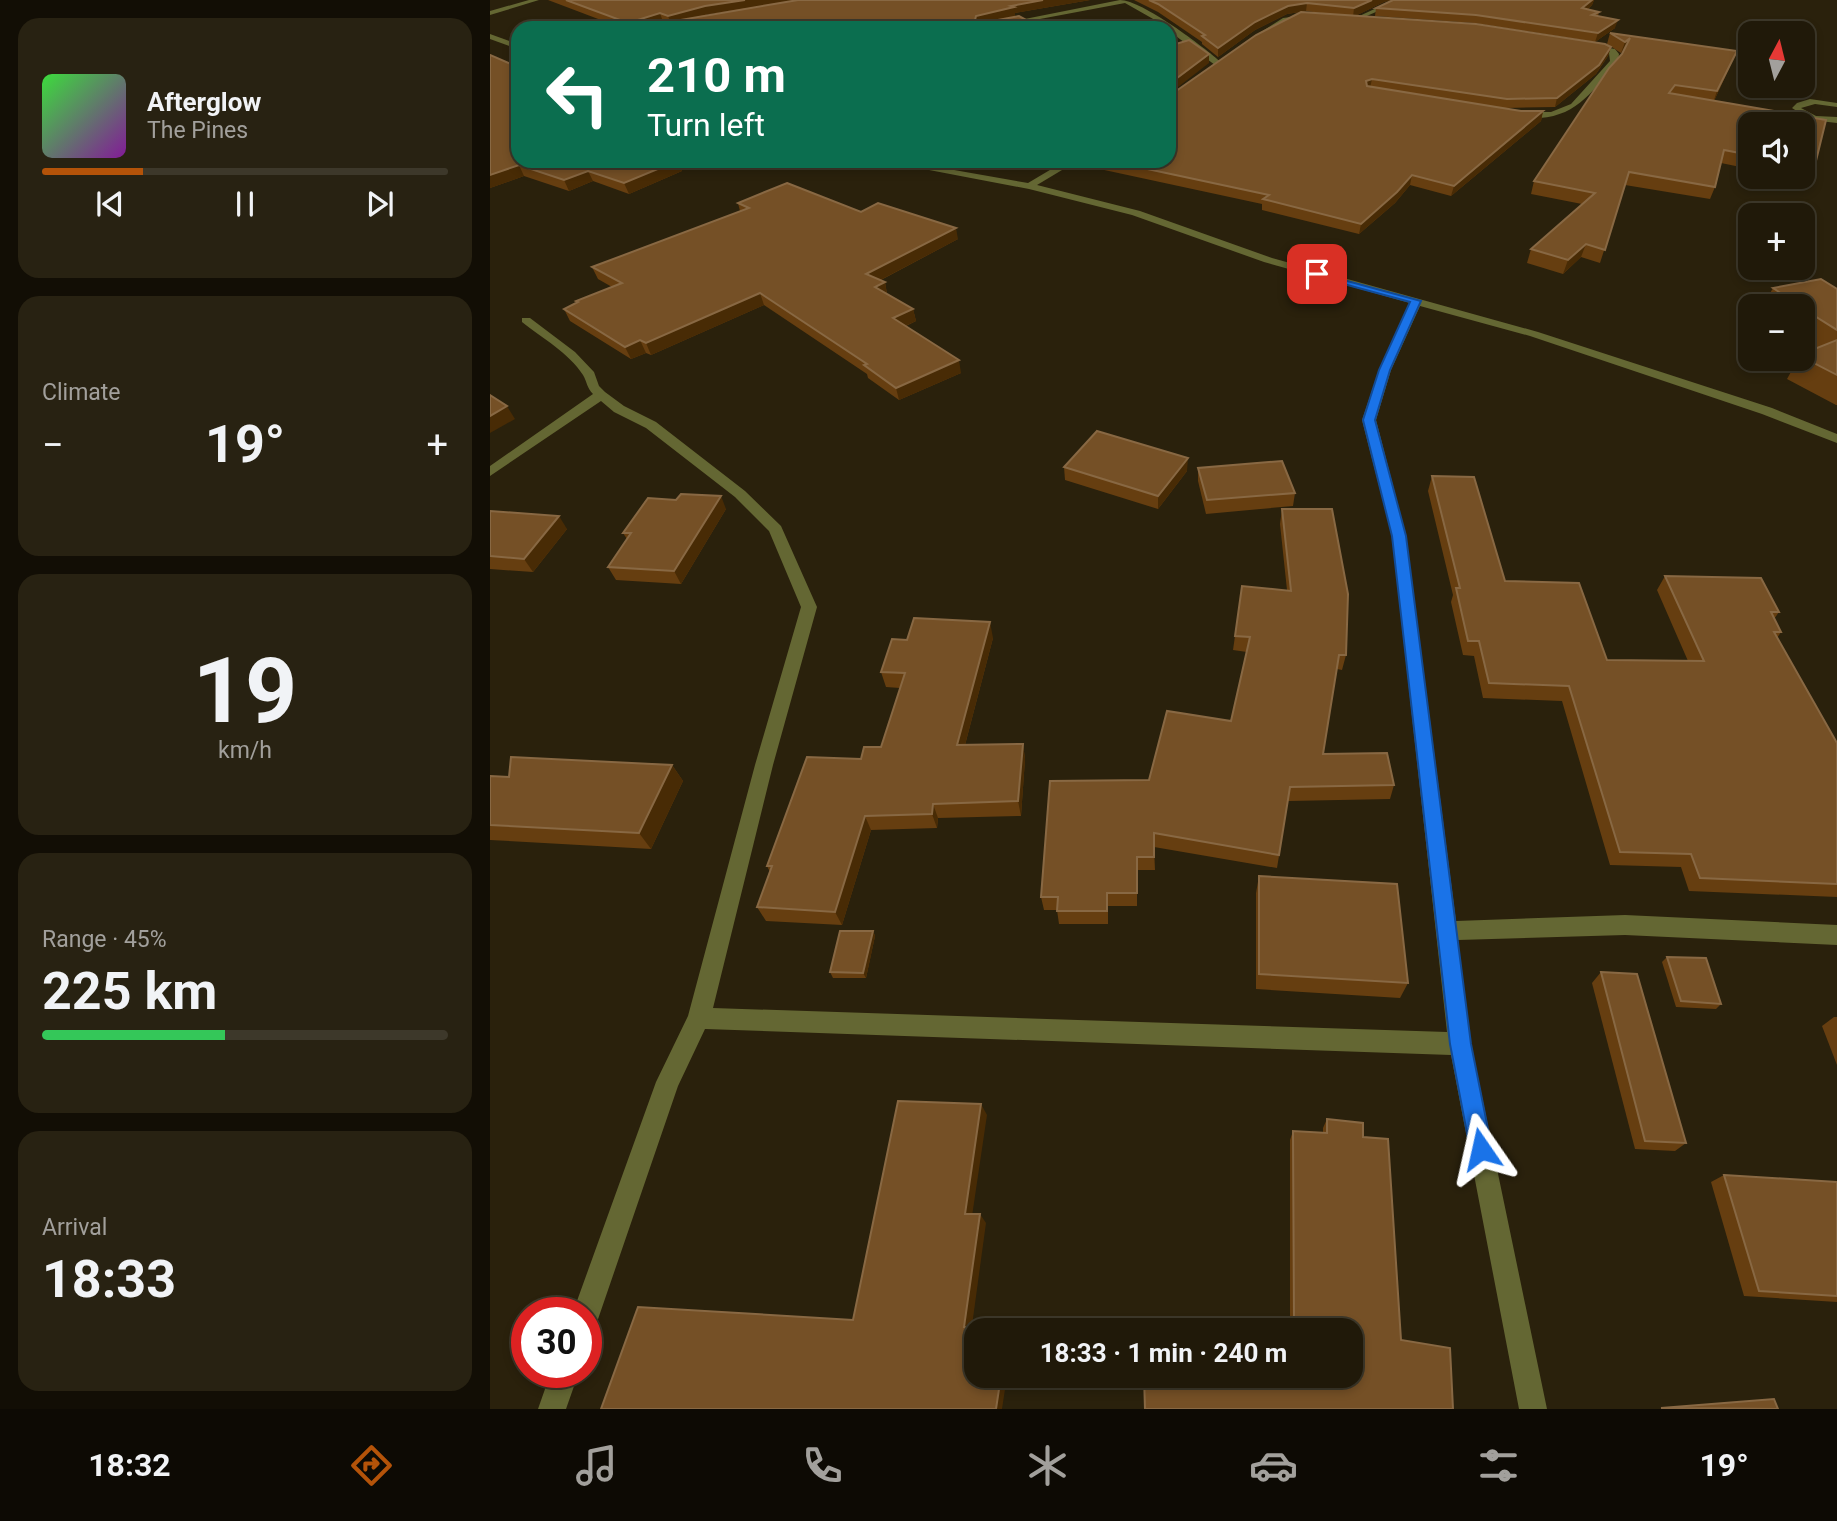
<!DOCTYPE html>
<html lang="en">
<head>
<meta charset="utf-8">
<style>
	:root { --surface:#201909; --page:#282212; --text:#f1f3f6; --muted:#a2a09c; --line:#3d382a; --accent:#b45309 }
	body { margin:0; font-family:Roboto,sans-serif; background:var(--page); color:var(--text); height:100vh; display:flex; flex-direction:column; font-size:26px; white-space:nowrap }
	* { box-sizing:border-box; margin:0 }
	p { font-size:23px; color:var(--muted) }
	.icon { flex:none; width:38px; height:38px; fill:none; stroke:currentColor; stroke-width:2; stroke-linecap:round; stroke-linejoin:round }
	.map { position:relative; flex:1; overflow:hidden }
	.sheet { display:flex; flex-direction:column; gap:18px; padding:18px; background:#120e05; width:490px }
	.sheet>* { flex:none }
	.guide { position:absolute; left:21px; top:21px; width:665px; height:147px; border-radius:21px; box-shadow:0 4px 10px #0003,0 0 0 2px var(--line); background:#0b6e4f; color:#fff; overflow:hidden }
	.needle { width:46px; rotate:7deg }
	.buttons { position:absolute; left:1248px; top:21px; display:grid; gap:14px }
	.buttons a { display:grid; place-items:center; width:77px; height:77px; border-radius:14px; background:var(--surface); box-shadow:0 4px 10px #0003,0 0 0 2px var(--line); font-size:35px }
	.speed { position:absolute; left:21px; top:1297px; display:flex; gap:14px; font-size:35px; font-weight:700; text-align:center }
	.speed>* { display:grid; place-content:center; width:91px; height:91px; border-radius:50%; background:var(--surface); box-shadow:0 4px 10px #0003,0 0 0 2px var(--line); line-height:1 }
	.speed .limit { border:10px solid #d22; background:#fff; color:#111 }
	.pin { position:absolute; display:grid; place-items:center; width:60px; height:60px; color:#fff; margin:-30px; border-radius:14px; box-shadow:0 4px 10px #0006 }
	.me { position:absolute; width:77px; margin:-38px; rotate:349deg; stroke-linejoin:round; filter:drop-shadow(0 0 5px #0008) }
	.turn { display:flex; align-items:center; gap:24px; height:147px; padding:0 21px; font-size:32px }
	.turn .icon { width:91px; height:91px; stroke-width:2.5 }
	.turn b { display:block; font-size:49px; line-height:60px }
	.big { font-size:52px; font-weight:700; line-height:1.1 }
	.sheet .tile { flex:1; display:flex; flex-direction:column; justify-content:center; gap:10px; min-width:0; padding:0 24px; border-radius:21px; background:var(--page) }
	.sheet .dial { align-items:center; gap:0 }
	.dial b { font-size:91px; line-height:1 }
	.song { display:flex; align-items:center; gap:21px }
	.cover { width:84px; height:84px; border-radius:10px; background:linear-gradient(135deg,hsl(120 70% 55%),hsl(290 70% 35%)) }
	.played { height:7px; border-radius:4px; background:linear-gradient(90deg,var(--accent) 25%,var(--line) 25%) }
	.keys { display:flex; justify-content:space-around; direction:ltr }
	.heat { display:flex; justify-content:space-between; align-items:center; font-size:38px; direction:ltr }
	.charge { height:10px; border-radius:5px; background:linear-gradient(90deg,#34c759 45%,var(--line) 0) }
	.trip { position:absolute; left:474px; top:1318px; width:399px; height:70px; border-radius:21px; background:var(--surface); box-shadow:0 4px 10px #0003,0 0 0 2px var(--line); font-weight:700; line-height:70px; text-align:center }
	.menu { display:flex; height:112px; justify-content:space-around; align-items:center; background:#0d0a04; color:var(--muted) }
	.menu .icon { width:49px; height:49px }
	.menu .selected { color:var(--accent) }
	.menu b { font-size:32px; color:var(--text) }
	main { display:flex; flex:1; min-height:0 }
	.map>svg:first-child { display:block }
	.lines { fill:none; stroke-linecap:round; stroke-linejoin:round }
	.minor { fill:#646733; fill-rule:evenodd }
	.wall { fill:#663e10; fill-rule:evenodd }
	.shaded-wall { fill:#482b05 }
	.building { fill:#755026; stroke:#886843; stroke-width:2 }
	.route { fill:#1a73e8; stroke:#114b97; stroke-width:2 }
</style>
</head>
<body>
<main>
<section class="sheet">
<div class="tile">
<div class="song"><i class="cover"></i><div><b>Afterglow</b><p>The Pines</p></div></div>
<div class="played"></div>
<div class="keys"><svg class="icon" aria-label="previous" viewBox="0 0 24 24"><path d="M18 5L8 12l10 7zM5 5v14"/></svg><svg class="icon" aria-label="pause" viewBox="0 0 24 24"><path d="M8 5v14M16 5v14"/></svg><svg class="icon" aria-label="next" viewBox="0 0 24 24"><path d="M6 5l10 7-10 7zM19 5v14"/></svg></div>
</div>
<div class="tile"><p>Climate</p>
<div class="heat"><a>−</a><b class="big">19°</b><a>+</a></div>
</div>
<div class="tile dial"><b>19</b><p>km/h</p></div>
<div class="tile"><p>Range · 45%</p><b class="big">225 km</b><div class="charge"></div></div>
<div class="tile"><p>Arrival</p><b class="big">18:33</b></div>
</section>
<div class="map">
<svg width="1347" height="1409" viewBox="0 0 1347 1409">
	<rect width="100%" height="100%" fill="#2a210c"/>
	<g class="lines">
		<g class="minor">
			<path d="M39 0H49L0 15V11Z"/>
			<path d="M630 0C652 0 714 47 732 63L725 65 679 31V28L635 3 513 26 509 24Z"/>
			<path d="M904 0H913L870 19 865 18Z"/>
			<path d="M824 14 826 17 797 21 770 39 763 37 793 18Z"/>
			<path d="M215 18 217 21 177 28 179 27Z"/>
			<path d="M0 34 28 44V49L0 39Z"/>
			<path d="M1096 44 1125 49 1129 54 1128 61C1096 100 1080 124 1025 117L1028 112H1061L1081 104 1120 61 1119 53 1096 48Z"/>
			<path d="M1320 99 1347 103V107L1325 104 1311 108 1326 116 1347 117V123L1321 120 1302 108 1307 103Z"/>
			<path d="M392 161H413L538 183 575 161H587L547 185 650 211 782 258 1048 332 1282 408 1347 434V443L1272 414 1040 336 930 306 901 370 886 420 916 536 966 921 1135 915 1347 925V945L1135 935 968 940 981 1044 1057 1409H1029L961 1055 215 1029 188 1086 106 1325 96 1328V1312H83L166 1082 198 1016 265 765 311 607 279 531 245 497 156 428 124 412 111 401 0 476V466L103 394C97 388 97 382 93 375 79 353 52 338 32 322V318H40L85 352 104 372 109 386 115 392 134 406 166 422 255 491 291 526 327 607 283 765 223 1008 957 1032 902 536 872 420 889 370 920 303 774 262 642 215 539 189Z"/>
			<path d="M61 1372H89L76 1409H48Z"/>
		</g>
	</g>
	<g class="wall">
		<path d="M58 0H600L525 13V16L498 22 551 28H192L190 22 181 24 173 22 152 28H132ZM274 6 212 16 218 14Z"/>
		<path d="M644 0H901L894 2 865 16 1121 47 1118 56 1106 74 1065 107 1015 108 1031 111H1053L1051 121 961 196 920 185 905 203 869 234 772 210V204L605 168V161H679L846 15 816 11 797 14 765 30 728 57 712 44V42L668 12Z"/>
		<path d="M903 0H1104L1102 5 1097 10 1109 12 1108 16 1125 28 1105 42 984 23 885 16 886 8Z"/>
		<path d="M1120 33 1247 51 1224 101 1336 120 1324 169 1318 181 1298 177H1312V124H1260V169L1231 163 1225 187 1220 199 1135 185 1110 263 1091 257 1073 274 1037 263 1041 249 1092 204 1041 194 1044 181 1119 68 1132 54 1134 50 1131 53 1117 44Z"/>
		<path d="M0 55 28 161H188L192 171 139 194 103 181 79 191 34 176 0 188Z"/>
		<path d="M248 203 371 212 468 239 391 280 395 282 397 294 423 309 426 321 416 326 471 373 409 400 378 378 377 374 274 305 161 355 156 353 141 359 80 321 74 309 87 303 86 301 122 287 108 279 102 267 250 211Z"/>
		<path d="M1283 288 1347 289V405H1346L1297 379 1308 359H1312V354L1326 348 1312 339V306H1273Z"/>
		<path d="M574 467 697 471 668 509 575 480Z"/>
		<path d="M708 468 805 493 803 506 716 514 708 481Z"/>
		<path d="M942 476 1015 581 1117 660 1198 661 1167 590 1175 576 1289 612 1284 619 1291 632 1287 638 1347 743V897L1199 891 1191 867 1120 865 1072 701 993 698 984 656 973 655 961 602 963 595 938 491Z"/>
		<path d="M186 500 236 509 191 584 126 580 118 567 137 539 133 533Z"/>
		<path d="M792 509 856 655 852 670 847 669 833 754 904 785 900 799 798 801 787 868 664 847 665 870H647V906H618V924H569L567 910H554L551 897 659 780 741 721 757 652 743 650 745 636 797 590 790 524Z"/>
		<path d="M0 511 77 529 43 572 0 569Z"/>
		<path d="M503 638 475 745 533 744 535 759 531 816 448 818 447 828 381 830 352 925 276 921 267 907 280 872 277 866 371 759 391 747 410 688 396 687 391 672 417 640Z"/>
		<path d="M182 765 193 781 161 849 0 840V776L19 777Z"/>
		<path d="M769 876 918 983 910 998 766 989V893Z"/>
		<path d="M383 931 385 936 376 978H343L340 972Z"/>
		<path d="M1177 957 1231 1004 1226 1009 1186 1007 1172 962Z"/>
		<path d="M1111 972 1196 1143 1185 1151 1145 1149 1102 983Z"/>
		<path d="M1344 1017H1347V1065L1332 1026Z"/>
		<path d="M837 1119 873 1137 911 1340 800 1323V1140L803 1131 833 1133V1128Z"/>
		<path d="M1234 1175 1347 1182V1302L1254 1296 1221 1182Z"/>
	</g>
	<g class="shaded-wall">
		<path d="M255 0H310L218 14 193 21 190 20V22L181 24 178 16 215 6Z"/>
		<path d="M553 0H600L525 13V16L488 24 485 20 486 16 521 6Z"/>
		<path d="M882 0H901L894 2 863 17 864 8Z"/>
		<path d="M1102 0H1104L1102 5 1089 17 1092 8Z"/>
		<path d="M817 3 816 11 797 14 765 30 728 57V48L765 22 798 6Z"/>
		<path d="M170 13 173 22 152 28H140L138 23Z"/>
		<path d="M1128 20 1125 28 1105 42 1108 33Z"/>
		<path d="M1140 38 1136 48 1131 53 1135 42Z"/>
		<path d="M1121 47 1118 56 1106 74 1065 107 1067 98Z"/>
		<path d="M1247 51 1242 62 1223 103 1227 91Z"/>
		<path d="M719 54V63L679 94V84Z"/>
		<path d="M882 79 880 88 875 91 876 81Z"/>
		<path d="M1053 111 1051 121 961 196 964 186Z"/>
		<path d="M188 161 192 171 139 194 134 183Z"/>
		<path d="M29 165 34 176 0 188V175Z"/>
		<path d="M98 171 103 181 79 191 74 180Z"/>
		<path d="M922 175 920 185 905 203 869 234 871 224Z"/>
		<path d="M466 228 468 239 379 286 376 274Z"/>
		<path d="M1096 244 1091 257 1073 274 1078 260Z"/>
		<path d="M395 282 397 294 385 287Z"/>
		<path d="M270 293 274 305 161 355 156 343Z"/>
		<path d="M423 309 426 321 406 330 403 318Z"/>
		<path d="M150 340 156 353 141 359 135 347Z"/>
		<path d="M469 360 471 373 409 400 406 388Z"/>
		<path d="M17 406 25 419 0 433V416Z"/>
		<path d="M698 458 697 471 668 509V496Z"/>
		<path d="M231 496 236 509 191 584 184 571Z"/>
		<path d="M69 516 77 529 43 572 34 559Z"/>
		<path d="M500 622 503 638 471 760 467 745Z"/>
		<path d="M533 744 535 759 531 816 528 801Z"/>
		<path d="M182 765 193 781 161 849 149 833Z"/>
		<path d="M443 804 448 818 447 828 442 814Z"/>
		<path d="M375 816 381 830 352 925 345 912Z"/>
		<path d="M383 931 385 936 376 978 373 973Z"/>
		<path d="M491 1104 497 1115 481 1223 475 1214Z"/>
		<path d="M490 1214 496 1223 481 1333 474 1327Z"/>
		<path d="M511 1376H517L512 1409H506Z"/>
	</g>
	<g class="building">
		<path d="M76 0H255L215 6 178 16 170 13 138 23Z"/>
		<path d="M308 0H553L521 6 524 7 486 16 485 20 497 22 529 16 551 28H211L190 20Z"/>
		<path d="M659 0H882L864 8 817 3 798 6 765 22 728 48 712 36 715 35 668 4Z"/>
		<path d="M903 0H1102L1092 8 1109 12 1102 15 1128 20 1108 33 986 15 886 8Z"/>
		<path d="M811 12 986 24 1115 44 1121 47 1109 65 1067 98 1017 99 882 79 876 81 877 86 1031 111H1053L964 186 922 175 907 192 871 224 773 199 779 195 620 161H679V96L766 35Z"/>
		<path d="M1120 33 1247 51 1227 91 1185 85 1179 93 1336 120 1324 169 1312 166V124H1260V155L1234 150 1225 187 1139 172 1115 250 1096 244 1078 260 1041 249 1105 193 1044 181 1119 68 1132 54 1140 38 1135 42Z"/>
		<path d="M699 40 719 54 679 84V46Z"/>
		<path d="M0 55 28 67V161H187L134 183 98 171 74 180 29 165 0 175Z"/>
		<path d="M297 183 371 212 388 203 466 228 376 274 395 282 385 287 423 309 403 318 469 360 406 388 374 365 377 364 270 293 156 343 150 340 135 347 74 309 88 302 86 301 132 283 102 267 259 208 248 203Z"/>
		<path d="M1331 279 1347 289V330L1312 308V306H1310L1283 288Z"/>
		<path d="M1347 340V375L1312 357V354Z"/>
		<path d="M0 395 17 406 0 416Z"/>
		<path d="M607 431 698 458 668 496 574 467Z"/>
		<path d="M792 461 805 493 717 500 708 468Z"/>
		<path d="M942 476 984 477 1015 581 1089 583 1117 660 1214 661 1175 576 1271 578 1289 612H1281L1291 632H1284L1347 743V884L1210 878 1201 854 1130 852 1079 686 999 683 989 641H978L966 588H970Z"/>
		<path d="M191 494 231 496 184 571 118 567 141 533H133L158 498 186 500Z"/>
		<path d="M792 509H842L858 594 856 655H849L833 754 897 753 904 785 800 787 789 855 664 833V857H647V893H617V911H567L568 897H551L560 781 659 780 677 711 741 721 760 637 745 636 752 586 801 591Z"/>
		<path d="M0 511 69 516 34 559 0 556Z"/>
		<path d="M424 618 500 622 467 745 533 744 528 801 443 804 442 814 375 816 345 912 267 907 282 866H277L317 757 371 759 374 747H391L415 673 391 672 402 639 417 640Z"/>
		<path d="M21 757 182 765 149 833 0 825V776L19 777Z"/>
		<path d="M769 876 907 884 918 983 769 974Z"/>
		<path d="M350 931H383L373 973 340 972Z"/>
		<path d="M1177 957 1216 958 1231 1004 1191 1001Z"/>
		<path d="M1111 972 1147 974 1196 1143 1155 1141Z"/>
		<path d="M408 1101 491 1104 475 1214H490L474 1327 515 1330H486V1376H511L506 1409H111L148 1307 363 1320Z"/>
		<path d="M837 1119 873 1123V1137L898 1139 911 1340 960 1348 963 1409H655L654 1376H861V1330H680L804 1323 803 1131 837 1133Z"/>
		<path d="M1234 1175 1347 1182V1296L1269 1291Z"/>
		<path d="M1284 1399 1288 1409 1171 1408Z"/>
	</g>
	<path class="route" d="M824 272 931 301 900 370 885 420 916 536 981 1044 1002 1149 999 1156 991 1160 983 1156 980 1149 960 1044 902 536 873 420 889 370 920 302 824 276Z"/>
</svg>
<div class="buttons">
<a><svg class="needle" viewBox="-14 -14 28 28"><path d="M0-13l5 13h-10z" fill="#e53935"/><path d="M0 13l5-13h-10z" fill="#a2a09c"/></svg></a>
<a><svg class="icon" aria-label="sound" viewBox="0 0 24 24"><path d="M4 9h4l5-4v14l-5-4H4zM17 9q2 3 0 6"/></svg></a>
<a>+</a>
<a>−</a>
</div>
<div class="speed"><div class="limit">30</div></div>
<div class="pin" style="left:827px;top:274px;background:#d93025"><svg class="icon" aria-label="arrive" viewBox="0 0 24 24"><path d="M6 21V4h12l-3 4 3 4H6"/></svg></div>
<svg class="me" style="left:991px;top:1149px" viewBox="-20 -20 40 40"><path d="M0-17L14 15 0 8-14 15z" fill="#1a73e8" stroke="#fff" stroke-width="4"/></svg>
<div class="trip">18:33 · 1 min · 240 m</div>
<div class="guide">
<div class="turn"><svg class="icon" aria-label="left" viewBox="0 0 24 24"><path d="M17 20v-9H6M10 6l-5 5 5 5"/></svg><div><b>210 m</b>Turn left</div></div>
</div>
</div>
</main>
<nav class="menu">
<b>18:32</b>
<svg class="icon selected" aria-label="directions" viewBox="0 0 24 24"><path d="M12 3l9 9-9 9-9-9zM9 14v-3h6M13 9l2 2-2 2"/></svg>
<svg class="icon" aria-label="music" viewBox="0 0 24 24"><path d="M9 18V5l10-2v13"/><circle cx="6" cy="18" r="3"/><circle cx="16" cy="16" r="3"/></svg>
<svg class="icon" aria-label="phone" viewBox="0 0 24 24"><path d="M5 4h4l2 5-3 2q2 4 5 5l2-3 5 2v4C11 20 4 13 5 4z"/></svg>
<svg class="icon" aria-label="climate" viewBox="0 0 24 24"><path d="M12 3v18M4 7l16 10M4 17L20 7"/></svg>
<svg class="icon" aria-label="car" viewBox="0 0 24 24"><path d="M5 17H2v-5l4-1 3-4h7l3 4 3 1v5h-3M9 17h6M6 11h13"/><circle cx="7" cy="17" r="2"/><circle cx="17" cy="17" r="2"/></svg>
<svg class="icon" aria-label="filters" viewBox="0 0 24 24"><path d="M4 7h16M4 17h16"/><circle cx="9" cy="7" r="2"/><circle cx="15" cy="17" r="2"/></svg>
<b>19°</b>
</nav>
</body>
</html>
